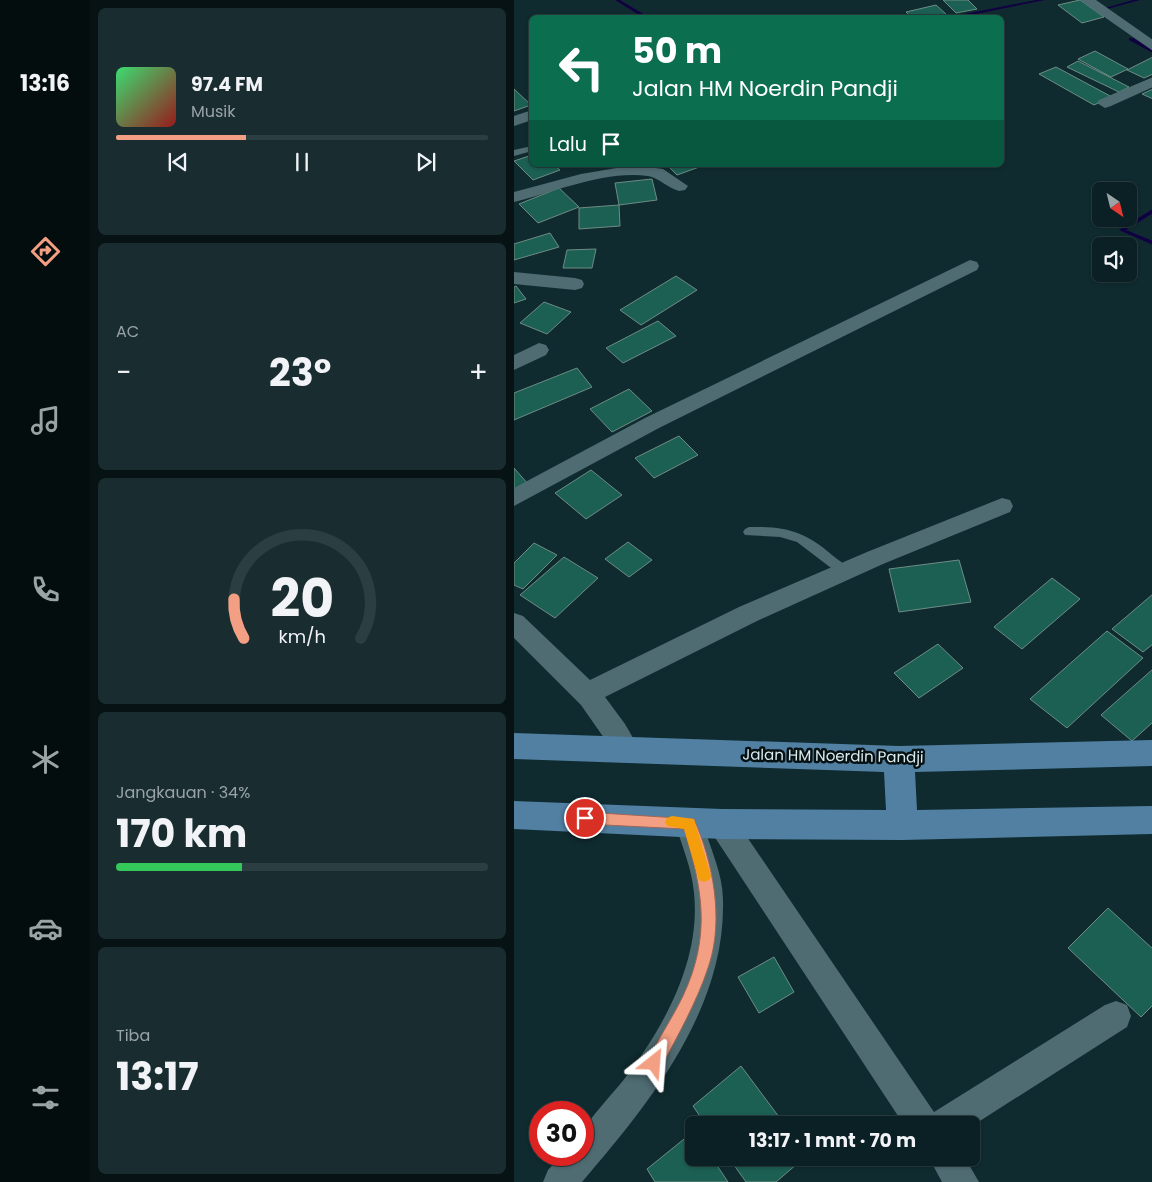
<!DOCTYPE html>
<html lang="id">
<head>
<meta charset="utf-8">
<style>
	:root { --surface:#0b2024; --page:#192d31; --text:#f1f3f6; --muted:#9aa3a6; --line:#2b3e41; --accent:#f39f83 }
	body { margin:0; font-family:Poppins,sans-serif; background:var(--page); color:var(--text); height:100vh; display:flex; flex-direction:column; font-size:19px; white-space:nowrap }
	* { box-sizing:border-box; margin:0 }
	p { font-size:16px; color:var(--muted) }
	.icon { flex:none; width:28px; height:28px; fill:none; stroke:currentColor; stroke-width:2; stroke-linecap:round; stroke-linejoin:round }
	.map { position:relative; flex:1; overflow:hidden }
	.details { display:flex; flex-direction:column; gap:8px; padding:8px; background:#061214; width:424px }
	.details>* { flex:none }
	.guide { position:absolute; left:15px; top:15px; width:475px; height:152px; border-radius:8px; box-shadow:0 1px 4px #0004,0 0 0 1px var(--line); background:#0b6e4f; color:#fff; overflow:hidden }
	.needle { width:32px; rotate:145deg }
	.fabs { position:absolute; left:578px; top:182px; display:grid; gap:10px }
	.fabs a { display:grid; place-items:center; width:45px; height:45px; border-radius:8px; background:var(--surface); box-shadow:0 1px 4px #0004,0 0 0 1px var(--line); font-size:25px }
	.speed { position:absolute; left:15px; top:1101px; display:flex; gap:10px; font-size:25px; font-weight:700; text-align:center }
	.speed>* { display:grid; place-content:center; width:65px; height:65px; border-radius:50%; background:var(--surface); box-shadow:0 1px 4px #0004,0 0 0 1px var(--line); line-height:1 }
	.speed .limit { border:8px solid #d22; background:#fff; color:#111 }
	.pin { position:absolute; display:grid; place-items:center; width:42px; height:42px; color:#fff; margin:-21px; border:2px solid #fff; border-radius:50%; box-shadow:0 1px 5px #0007 }
	.me { position:absolute; width:55px; margin:-28px; rotate:28deg; stroke-linejoin:round; filter:drop-shadow(0 0 4px #0008) }
	.turn { display:flex; align-items:center; gap:18px; height:105px; padding:0 20px; font-size:22px }
	.turn .icon { width:65px; height:65px; stroke-width:2.5 }
	.turn b { display:block; font-size:35px; line-height:42px }
	.then { display:flex; align-items:center; height:48px; padding:0 20px; background:#0003; gap:10px; font-size:19px }
	.big { font-size:38px; font-weight:700; line-height:1.1 }
	.details .card { flex:1; display:flex; flex-direction:column; justify-content:center; gap:8px; min-width:0; padding:0 18px; border-radius:8px; background:var(--page) }
	.details .dial { align-items:center; gap:0 }
	.dial svg { height:130px; overflow:visible; fill:none; stroke:var(--line); stroke-width:7; stroke-linecap:round; text-anchor:middle }
	.dial text { fill:var(--text); stroke:none }
	.song { display:flex; align-items:center; gap:15px }
	.cover { width:60px; height:60px; border-radius:8px; background:linear-gradient(135deg,hsl(140 70% 55%),hsl(0 70% 35%)) }
	.played { height:5px; border-radius:2px; background:linear-gradient(90deg,var(--accent) 35%,var(--line) 35%) }
	.keys { display:flex; justify-content:space-around; direction:ltr }
	.heat { display:flex; justify-content:space-between; align-items:center; font-size:28px; direction:ltr }
	.charge { height:8px; border-radius:4px; background:linear-gradient(90deg,#34c759 34%,var(--line) 0) }
	.trip { position:absolute; left:171px; top:1116px; width:295px; height:50px; border-radius:8px; background:var(--surface); box-shadow:0 1px 4px #0004,0 0 0 1px var(--line); font-weight:700; line-height:50px; text-align:center }
	main { display:flex; flex:1; min-height:0 }
	.dock { display:flex; flex-direction:column; width:90px; justify-content:space-around; align-items:center; background:#040d0e; color:var(--muted) }
	.dock .icon { width:35px; height:35px }
	.dock .on { color:var(--accent) }
	.dock b { font-size:22px; color:var(--text) }
	.map>svg:first-child { display:block }
	.lines { fill:none; stroke-linecap:round; stroke-linejoin:round }
	.stream { fill:#110042; fill-rule:evenodd }
	.building { fill:#1c5f53; stroke:#6e8c84 }
	.lane { fill:#4f6c72; fill-rule:evenodd }
	.street { fill:#4f6c72; fill-rule:evenodd }
	.primary { fill:#5180a3; fill-rule:evenodd }
	.route { fill:#f39f83; stroke:#9e6755 }
	.slow { fill:#f59e0b }
	.labels { text-anchor:middle; stroke-width:5; stroke-linejoin:round; paint-order:stroke }
	.street-label { font-size:15px; fill:#daeaed; stroke:#061114 }
</style>
</head>
<body>
<main>
<nav class="dock">
<b>13:16</b>
<svg class="icon on" aria-label="directions" viewBox="0 0 24 24"><path d="M12 3l9 9-9 9-9-9zM9 14v-3h6M13 9l2 2-2 2"/></svg>
<svg class="icon" aria-label="music" viewBox="0 0 24 24"><path d="M9 18V5l10-2v13"/><circle cx="6" cy="18" r="3"/><circle cx="16" cy="16" r="3"/></svg>
<svg class="icon" aria-label="phone" viewBox="0 0 24 24"><path d="M5 4h4l2 5-3 2q2 4 5 5l2-3 5 2v4C11 20 4 13 5 4z"/></svg>
<svg class="icon" aria-label="climate" viewBox="0 0 24 24"><path d="M12 3v18M4 7l16 10M4 17L20 7"/></svg>
<svg class="icon" aria-label="car" viewBox="0 0 24 24"><path d="M5 17H2v-5l4-1 3-4h7l3 4 3 1v5h-3M9 17h6M6 11h13"/><circle cx="7" cy="17" r="2"/><circle cx="17" cy="17" r="2"/></svg>
<svg class="icon" aria-label="filters" viewBox="0 0 24 24"><path d="M4 7h16M4 17h16"/><circle cx="9" cy="7" r="2"/><circle cx="15" cy="17" r="2"/></svg>
</nav>
<section class="details">
<div class="card">
<div class="song"><i class="cover"></i><div><b>97.4 FM</b><p>Musik</p></div></div>
<div class="played"></div>
<div class="keys"><svg class="icon" aria-label="previous" viewBox="0 0 24 24"><path d="M18 5L8 12l10 7zM5 5v14"/></svg><svg class="icon" aria-label="pause" viewBox="0 0 24 24"><path d="M8 5v14M16 5v14"/></svg><svg class="icon" aria-label="next" viewBox="0 0 24 24"><path d="M6 5l10 7-10 7zM19 5v14"/></svg></div>
</div>
<div class="card"><p>AC</p>
<div class="heat"><a>−</a><b class="big">23°</b><a>+</a></div>
</div>
<div class="card dial"><svg viewBox="0 0 100 80">
<path d="M14 69A42 42 0 1 1 86 69"/>
<path d="M14 69A42 42 0 0 1 8 45" stroke="#f39f83"/>
<text x="50" y="56" font-size="32" font-weight="700">20</text>
<text x="50" y="72" font-size="11">km/h</text>
</svg></div>
<div class="card"><p>Jangkauan · 34%</p><b class="big">170 km</b><div class="charge"></div></div>
<div class="card"><p>Tiba</p><b class="big">13:17</b></div>
</section>
<div class="map">
<svg width="639" height="1182" viewBox="0 0 639 1182">
	<rect width="100%" height="100%" fill="#0f2b30"/>
	<g class="lines">
		<g class="stream">
			<path d="M101 0H106L136 18H130Z"/>
			<path d="M522 0H531L442 18H430Z"/>
			<path d="M619 0H626L593 9 591 8Z"/>
			<path d="M615 38H619L639 50V53L615 40Z"/>
			<path d="M639 209V213L612 230 639 241V245L605 230Z"/>
		</g>
	</g>
	<g class="building">
		<path d="M429 0H454L463 9 442 13Z"/>
		<path d="M566 0 590 17 568 23 544 5Z"/>
		<path d="M422 5 433 15 421 18H398L392 12Z"/>
		<path d="M581 51 614 69 597 77 564 59Z"/>
		<path d="M639 57V74L630 78 613 70Z"/>
		<path d="M564 61 615 87 605 92 553 67Z"/>
		<path d="M542 67 598 97 580 105 525 74Z"/>
		<path d="M0 89 17 105 0 111Z"/>
		<path d="M639 89V99L628 94Z"/>
		<path d="M18 155V165H40L46 170 19 180 0 161Z"/>
		<path d="M153 165H186L188 166 163 175Z"/>
		<path d="M138 179 143 200 105 205 101 183Z"/>
		<path d="M45 188 65 207 24 223 5 204Z"/>
		<path d="M105 205 106 226 65 229V208Z"/>
		<path d="M36 233 45 247 0 260V244Z"/>
		<path d="M82 249 78 268H49L53 250Z"/>
		<path d="M162 276 183 290 127 325 106 310Z"/>
		<path d="M2 286 12 299 0 303V287Z"/>
		<path d="M30 302 57 312 33 334 6 323Z"/>
		<path d="M144 321 162 336 109 363 92 348Z"/>
		<path d="M63 368 78 387 0 420V393Z"/>
		<path d="M115 389 138 411 98 432 76 409Z"/>
		<path d="M165 436 184 455 140 478 121 458Z"/>
		<path d="M0 468 14 484 0 492Z"/>
		<path d="M77 470 108 495 72 519 41 493Z"/>
		<path d="M114 542 138 560 115 577 91 559Z"/>
		<path d="M20 543 43 555 9 589 0 585V563Z"/>
		<path d="M50 557 84 578 41 618 6 595Z"/>
		<path d="M445 560 457 602 385 612 375 569Z"/>
		<path d="M538 578 566 599 508 649 480 627Z"/>
		<path d="M639 594V644L629 652 598 629Z"/>
		<path d="M593 631 629 658 553 728 516 699Z"/>
		<path d="M424 644 449 668 405 698 380 673Z"/>
		<path d="M639 669V722L618 741 587 715Z"/>
		<path d="M594 908 639 949V1005L627 1017 554 948Z"/>
		<path d="M260 957 280 992 245 1013 224 977Z"/>
		<path d="M227 1066 271 1125H192L179 1106Z"/>
		<path d="M180 1131V1158H198L214 1182H141L133 1169Z"/>
		<path d="M215 1158H290L262 1182H232Z"/>
	</g>
	<g class="lines">
		<g class="lane">
			<path d="M18 146V151L0 156V150Z"/>
			<path d="M235 527C271 526 291 531 318 555 324 560 332 564 335 571L333 574H325L283 542 266 537 231 535 229 532 231 529Z"/>
		</g>
		<g class="street">
			<path d="M566 0H582L639 40V51Z"/>
			<path d="M639 77V87L597 106 591 108 583 103 585 100Z"/>
			<path d="M18 110V120L0 126V116Z"/>
			<path d="M120 165 149 169 174 186 171 190 165 191C154 188 145 178 134 176 90 170 42 192 0 202V192L67 174Z"/>
			<path d="M456 260 463 262 465 266 463 270 145 428 0 506V488L131 418Z"/>
			<path d="M0 272 61 278 68 280 70 284 68 288 61 290 0 284Z"/>
			<path d="M25 343 32 345 35 350 32 355 0 370V355Z"/>
			<path d="M488 498 496 500 499 506 496 512 369 564 243 621 91 697 111 724 126 750 122 758 113 761 104 758 67 705 0 638V613L9 616 76 680 225 607 353 552Z"/>
			<path d="M175 810 185 814 189 823C196 848 209 874 209 900 212 1009 135 1104 68 1182H29L34 1170 48 1155H69C69 1148 67 1139 69 1132 70 1124 104 1088 111 1078 150 1027 187 960 180 893 178 869 168 846 161 823L165 814Z"/>
			<path d="M208 811 218 815 420 1112 591 1005 602 1001 613 1005 617 1016 613 1027 458 1126 390 1125 198 833 194 824 198 815Z"/>
			<path d="M415 1158H451L465 1182H428Z"/>
		</g>
		<path class="primary" d="M0 733 385 746 639 740V766L401 772 403 810 639 806V834L388 840 208 839 0 829V801L208 809 372 810 370 772 0 759Z"/>
	</g>
	<path class="route" d="M71 812 180 819C199 862 210 919 195 965 183 1002 164 1035 146 1069L140 1071 135 1069 133 1063C143 1040 158 1019 169 996 197 936 189 890 170 829L71 824 66 822 64 818 66 814Z"/>
	<path class="slow" d="M158 816 180 819 197 876 195 880 190 882 185 880 170 829 153 826 151 822 153 818Z"/>
	<g class="labels">
		<g class="street-label">
			<text transform="translate(319 756) rotate(1)" y="5">Jalan HM Noerdin Pandji</text>
		</g>
	</g>
</svg>
<div class="fabs">
<a><svg class="needle" viewBox="-14 -14 28 28"><path d="M0-13l5 13h-10z" fill="#e53935"/><path d="M0 13l5-13h-10z" fill="#9aa3a6"/></svg></a>
<a><svg class="icon" aria-label="sound" viewBox="0 0 24 24"><path d="M4 9h4l5-4v14l-5-4H4zM17 9q2 3 0 6"/></svg></a>
</div>
<div class="speed"><div class="limit">30</div></div>
<div class="pin" style="left:71px;top:818px;background:#d93025"><svg class="icon" aria-label="arrive" viewBox="0 0 24 24"><path d="M6 21V4h12l-3 4 3 4H6"/></svg></div>
<svg class="me" style="left:140px;top:1063px" viewBox="-20 -20 40 40"><path d="M0-17L14 15 0 8-14 15z" fill="#f39f83" stroke="#fff" stroke-width="4"/></svg>
<div class="trip">13:17 · 1 mnt · 70 m</div>
<div class="guide">
<div class="turn"><svg class="icon" aria-label="left" viewBox="0 0 24 24"><path d="M17 20v-9H6M10 6l-5 5 5 5"/></svg><div><b>50 m</b>Jalan HM Noerdin Pandji</div></div>
<div class="then">Lalu<svg class="icon" aria-label="arrive" viewBox="0 0 24 24"><path d="M6 21V4h12l-3 4 3 4H6"/></svg></div>
</div>
</div>
</main>
</body>
</html>
